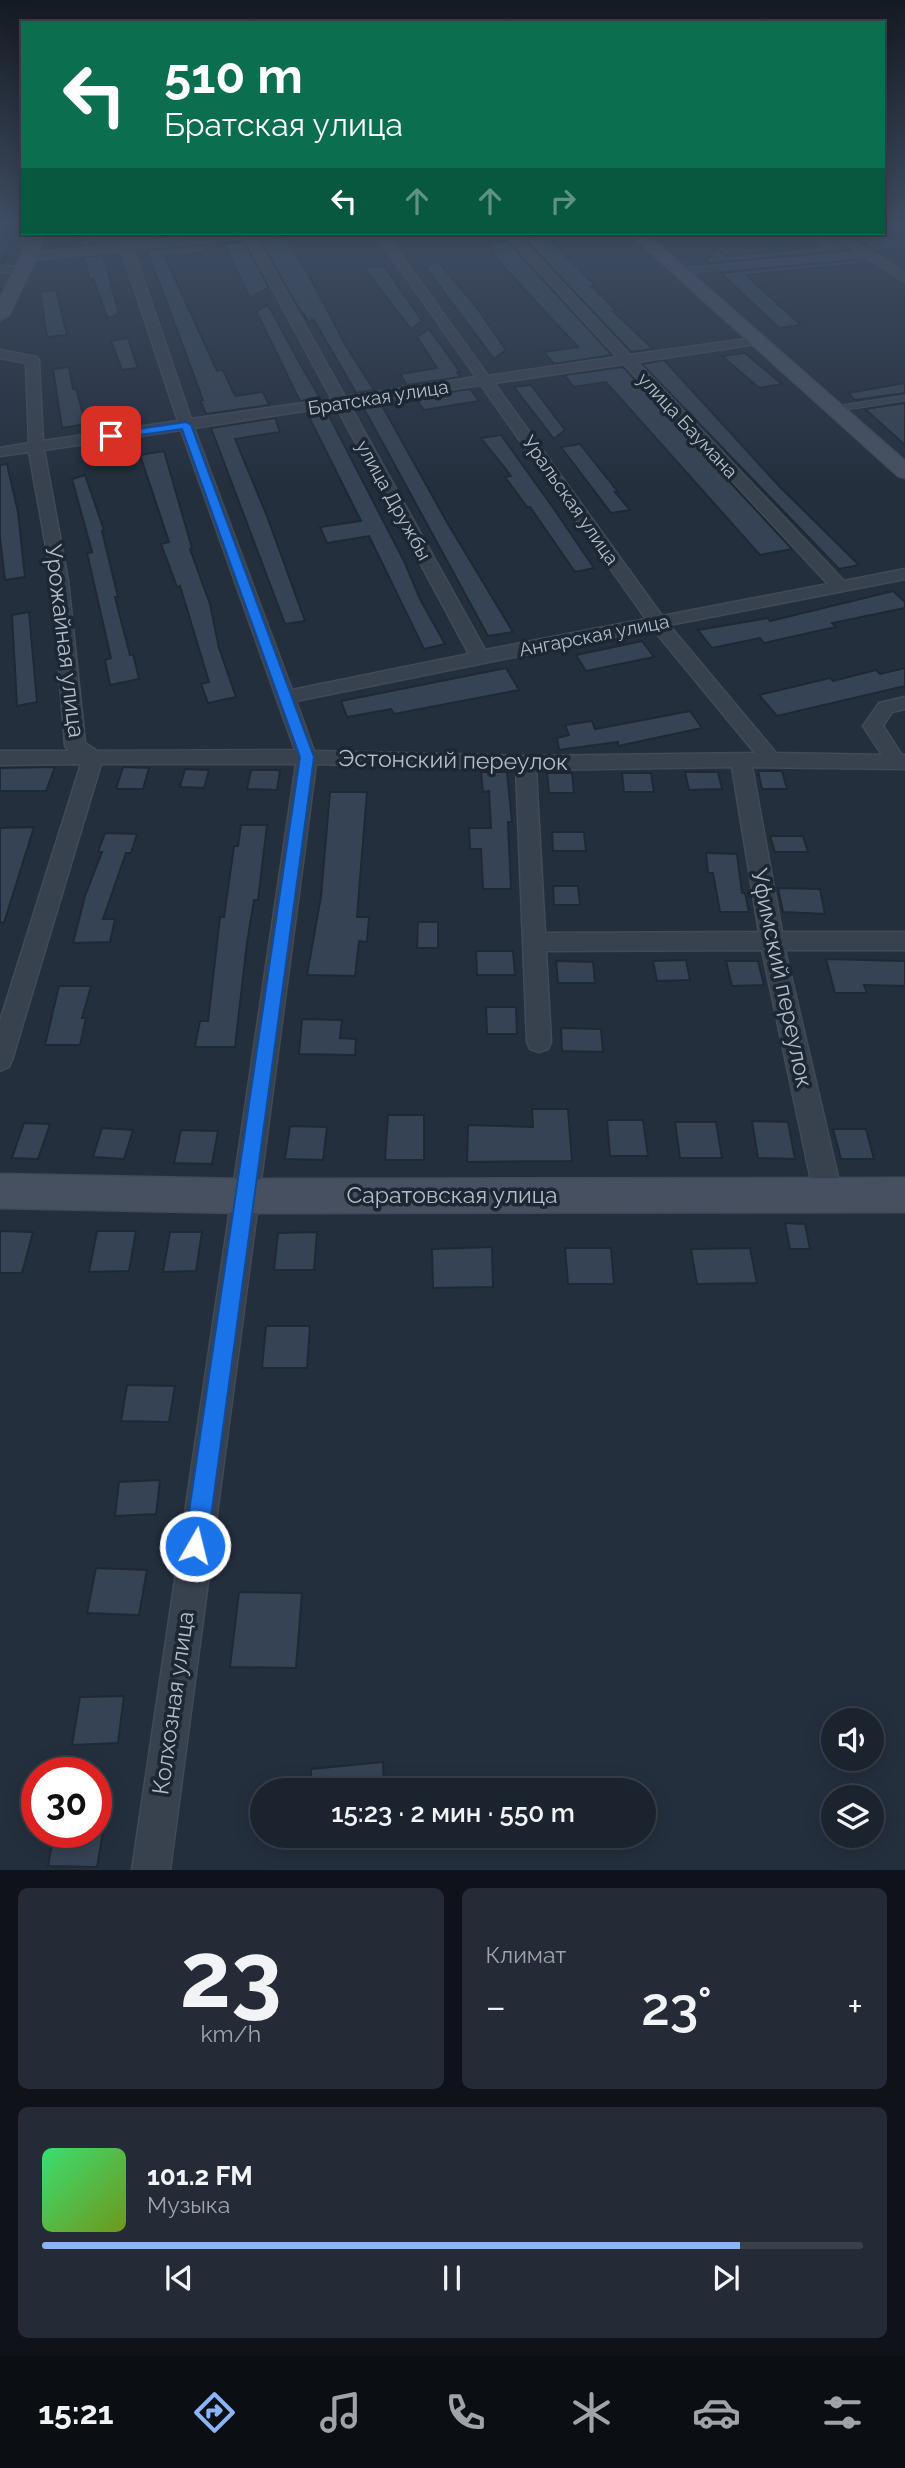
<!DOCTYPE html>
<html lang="ru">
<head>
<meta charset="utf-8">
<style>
	:root { --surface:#1b232e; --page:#242b36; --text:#f1f3f6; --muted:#a0a4aa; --line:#39404a; --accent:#8ab4f8 }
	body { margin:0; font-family:Raleway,sans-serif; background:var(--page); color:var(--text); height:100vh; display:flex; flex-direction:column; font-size:26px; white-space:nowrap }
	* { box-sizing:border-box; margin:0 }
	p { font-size:23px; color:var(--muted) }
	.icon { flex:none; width:38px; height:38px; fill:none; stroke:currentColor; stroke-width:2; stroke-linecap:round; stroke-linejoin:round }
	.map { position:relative; height:1870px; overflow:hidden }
	.drawer { display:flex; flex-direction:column; gap:18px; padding:18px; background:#0f1319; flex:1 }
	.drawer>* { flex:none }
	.hud { position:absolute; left:21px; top:21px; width:864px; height:214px; border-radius:0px; box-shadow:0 4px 18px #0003,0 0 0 2px var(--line); background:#0b6e4f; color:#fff; overflow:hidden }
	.fabs { position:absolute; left:821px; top:1708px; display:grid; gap:14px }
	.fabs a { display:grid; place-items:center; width:63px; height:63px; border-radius:50%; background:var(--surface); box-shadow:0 4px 18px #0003,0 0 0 2px var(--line); font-size:35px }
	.speed { position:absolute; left:21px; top:1757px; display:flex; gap:14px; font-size:35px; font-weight:700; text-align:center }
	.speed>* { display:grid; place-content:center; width:91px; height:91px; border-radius:50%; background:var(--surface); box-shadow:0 4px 18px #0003,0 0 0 2px var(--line); line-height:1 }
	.speed .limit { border:10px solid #d22; background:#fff; color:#111 }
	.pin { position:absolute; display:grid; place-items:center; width:60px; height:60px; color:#fff; margin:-30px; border-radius:14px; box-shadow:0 4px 10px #0006 }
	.me { position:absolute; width:77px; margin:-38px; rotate:8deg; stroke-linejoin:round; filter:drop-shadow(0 0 5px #0008) }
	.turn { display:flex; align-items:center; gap:24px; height:147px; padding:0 28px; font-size:32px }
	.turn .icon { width:91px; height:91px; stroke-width:2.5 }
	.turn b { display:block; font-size:49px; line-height:60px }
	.lanes { display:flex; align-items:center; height:66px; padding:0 28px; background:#0003; justify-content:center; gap:35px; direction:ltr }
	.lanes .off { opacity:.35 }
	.big { font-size:52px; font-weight:600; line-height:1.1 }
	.drawer .tile { flex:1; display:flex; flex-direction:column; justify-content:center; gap:10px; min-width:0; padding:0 24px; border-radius:10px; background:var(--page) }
	.drawer .dial { align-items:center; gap:0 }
	.dial b { font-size:91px; line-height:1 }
	.song { display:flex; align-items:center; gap:21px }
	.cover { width:84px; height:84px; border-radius:10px; background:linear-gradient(135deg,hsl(140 70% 55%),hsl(80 70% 35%)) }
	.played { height:7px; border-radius:4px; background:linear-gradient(90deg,var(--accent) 85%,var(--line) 85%) }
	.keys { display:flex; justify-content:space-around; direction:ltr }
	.heat { display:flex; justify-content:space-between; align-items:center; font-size:38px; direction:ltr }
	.drawer .tiles { flex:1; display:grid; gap:18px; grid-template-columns:1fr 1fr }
	.tile:last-child { grid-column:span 2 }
	.trip { position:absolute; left:250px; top:1778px; width:406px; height:70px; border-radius:35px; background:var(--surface); box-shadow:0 4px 18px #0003,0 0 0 2px var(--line); font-weight:600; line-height:70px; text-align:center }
	.dock { display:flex; height:112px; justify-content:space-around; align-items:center; background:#0b0e12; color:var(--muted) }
	.dock .icon { width:49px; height:49px }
	.dock .current { color:var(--accent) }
	.dock b { font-size:32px; color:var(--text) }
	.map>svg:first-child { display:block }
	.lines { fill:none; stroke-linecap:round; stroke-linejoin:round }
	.stream { stroke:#17263c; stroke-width:3.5 }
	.building { fill:#364354; stroke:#1f2835; stroke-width:2 }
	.lane-casing { stroke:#414a57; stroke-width:7 }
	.street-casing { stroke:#414a57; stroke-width:3 }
	.secondary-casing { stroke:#414a57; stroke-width:3 }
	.lane { stroke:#38414e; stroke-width:5 }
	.street { fill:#38414e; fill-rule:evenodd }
	.secondary { fill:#465061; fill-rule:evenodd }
	.route { fill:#1a73e8; stroke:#114b97; stroke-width:2 }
	.labels { text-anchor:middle; stroke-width:7; stroke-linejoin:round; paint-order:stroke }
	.far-street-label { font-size:19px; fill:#b4bcc9; stroke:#1d2633 }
	.street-label { font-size:23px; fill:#b4bcc9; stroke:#1d2633 }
</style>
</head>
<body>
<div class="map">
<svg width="905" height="1870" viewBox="0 0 905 1870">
	<rect width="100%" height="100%" fill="#242f3e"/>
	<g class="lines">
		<path class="stream" d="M2 265 19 224"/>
	</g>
	<g class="building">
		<path d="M79 233H97L100 244 81 246Z"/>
		<path d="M800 233H826L850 250 711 263 707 260 717 249 725 256 821 247Z"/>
		<path d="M846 233H881L905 247 875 251Z"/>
		<path d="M546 236 595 285 591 286 617 311H613L653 349 631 352 524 238Z"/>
		<path d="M285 237 307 272 346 346 374 390 356 393 314 320 308 321 295 302 260 240Z"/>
		<path d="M507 241 612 355 554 364 544 352 578 347 491 253 496 252 488 243Z"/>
		<path d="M244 242 269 287 250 298 224 244Z"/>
		<path d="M202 245 206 252 165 257 217 371 223 370 235 396 263 392 269 405 206 414 200 400H203L147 250Z"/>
		<path d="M103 255 119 314 108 318 93 279 90 280 84 257Z"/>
		<path d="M437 260 477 308 506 350 494 359 426 268Z"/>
		<path d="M856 260 861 264 746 275 801 325 779 328 721 273Z"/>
		<path d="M384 266 422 321 411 329 364 268Z"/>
		<path d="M56 290 67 335 47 337 40 292Z"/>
		<path d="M268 305 298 360 320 398 300 401 256 311Z"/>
		<path d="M429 329 460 372H457L460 377 407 385 400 374 437 368 417 337Z"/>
		<path d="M128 338 138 368 122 370 111 341Z"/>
		<path d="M745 353 782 384 759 388 722 356Z"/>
		<path d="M664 360 779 486 859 565 839 569 642 364Z"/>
		<path d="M69 367 73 389H76L86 424 62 428 53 369Z"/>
		<path d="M623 367 792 549 760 555 606 382 574 387 564 375Z"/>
		<path d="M905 383V393L855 400 848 393Z"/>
		<path d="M531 385 565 430 554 439 514 387Z"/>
		<path d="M470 389 479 401 424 410 415 397Z"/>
		<path d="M380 402 448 524 513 632 488 636 362 405Z"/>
		<path d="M905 403V445L865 409Z"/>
		<path d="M326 410 405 563 420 599 445 644 424 649 369 536 327 543 320 527 361 521 307 413Z"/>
		<path d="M275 418 280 432 235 439 267 516 305 621 285 624 211 428Z"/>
		<path d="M501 435 554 509 594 568 575 572 530 507H527L505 477 511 476 481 438Z"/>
		<path d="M580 444 618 492H615L630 510 611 513 561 447Z"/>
		<path d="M164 451 192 548 190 549 210 604 219 648 236 697 208 703 201 684 209 682 180 586 177 587 161 544 169 542 140 455Z"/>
		<path d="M7 464 18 512 25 577 5 580 0 538V465Z"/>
		<path d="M85 475 104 530 102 531 118 597H115L130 655 133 654 139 679 110 685 105 660 111 658 87 553 92 552 72 479Z"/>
		<path d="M893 591 905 602V608L832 623 836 627 764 643 760 638 712 648 698 630 768 618 770 621Z"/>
		<path d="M29 612 37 702 17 706 12 615Z"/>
		<path d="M642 641 654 657 586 671 576 655Z"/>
		<path d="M506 668 519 690 394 714 391 709 347 717 341 701Z"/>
		<path d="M905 668V686L777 716 759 695 830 678 833 681 876 670 880 674Z"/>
		<path d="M690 711 702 728 618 746V742L559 750 557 738 569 735 565 725 592 721 595 729Z"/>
		<path d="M55 767 46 791H0V768Z"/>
		<path d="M123 767 149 768 143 789H116Z"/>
		<path d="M185 769 209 770 204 788 180 787Z"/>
		<path d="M251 770H280L277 790 247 789Z"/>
		<path d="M758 771H782L787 789H762Z"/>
		<path d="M481 772H507L512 822H508L511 889H483L481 849H470L469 828H491L489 791 483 792Z"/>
		<path d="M685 772H718L722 789 689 790Z"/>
		<path d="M547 773H572L574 793H549Z"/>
		<path d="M622 773H651L654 792H624Z"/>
		<path d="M330 792H367L357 917H369L367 942 359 941 355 976 307 975 321 896Z"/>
		<path d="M241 825H267L258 900H254L247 943 235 1047H195L200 1021H208L220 917H224L234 846H238Z"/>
		<path d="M34 827 4 923 0 922V828Z"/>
		<path d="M552 832H584L586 851H553Z"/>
		<path d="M105 833 137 834 131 853H126L103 919H115L110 942 73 943 85 896 102 852H98Z"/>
		<path d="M770 836H803L808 852H775Z"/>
		<path d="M706 853 737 854 742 893H745L749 912H720L713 873H708Z"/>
		<path d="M553 886H578L580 905H554Z"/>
		<path d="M778 888 820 889 825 914 783 912Z"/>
		<path d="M418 922H438V948H417Z"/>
		<path d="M476 951H513L515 975H477Z"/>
		<path d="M826 959 905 961V986L864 985 867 993H835Z"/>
		<path d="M686 960 690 980 657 981 653 961Z"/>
		<path d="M556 961 593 962 595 983H558Z"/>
		<path d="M726 961H758L764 985 732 986Z"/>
		<path d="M59 986H91L82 1018H86L80 1045H45Z"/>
		<path d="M486 1007H516L517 1034H487Z"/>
		<path d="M302 1019 342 1020 340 1038 356 1039 355 1055 299 1054Z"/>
		<path d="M561 1028 601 1029 603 1052 562 1051Z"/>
		<path d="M532 1109H568L572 1161 467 1162 468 1125 533 1127Z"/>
		<path d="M388 1115H424V1160H385Z"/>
		<path d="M607 1120H643L648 1156H610Z"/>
		<path d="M752 1121 788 1122 795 1159 758 1158Z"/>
		<path d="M675 1122H716L722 1158H680Z"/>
		<path d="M24 1123 50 1124 38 1159 12 1158Z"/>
		<path d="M290 1126 327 1127 323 1160 285 1159Z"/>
		<path d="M102 1128 133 1130 124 1159 93 1157Z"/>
		<path d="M833 1129H866L874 1159H841Z"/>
		<path d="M181 1130 218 1131 212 1164 174 1163Z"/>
		<path d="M785 1223 805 1224 810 1249H790Z"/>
		<path d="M0 1231 33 1232 22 1273H0Z"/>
		<path d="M97 1231H136L129 1271 89 1272Z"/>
		<path d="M170 1232H202L196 1271 163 1272Z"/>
		<path d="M317 1232 314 1270H274L278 1233Z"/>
		<path d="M492 1247 493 1287 433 1288 432 1249Z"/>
		<path d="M565 1248H611L614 1284H568Z"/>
		<path d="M750 1248 757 1283 697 1284 691 1249Z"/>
		<path d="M266 1326H310L307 1368H262Z"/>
		<path d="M127 1385 175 1386 169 1422 121 1421Z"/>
		<path d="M160 1480 156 1514 115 1516 119 1482Z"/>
		<path d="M96 1568 147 1570 139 1615 87 1613Z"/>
		<path d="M239 1592 302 1593 296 1668 230 1667Z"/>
		<path d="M124 1696 118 1743 72 1745 80 1697Z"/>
		<path d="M383 1762 384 1790H311V1769Z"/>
		<path d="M54 1832H103L97 1867 48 1866Z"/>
	</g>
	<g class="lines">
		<defs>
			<g id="lane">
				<path d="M679 271 867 254"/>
				<path d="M834 409 905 398"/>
			</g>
			<g id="street">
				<path d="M117 233H127L131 243 228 233H262L255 236 345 397 476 377 375 233H385L488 376 617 357 504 233H515L630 355 761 337 762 340 756 344 637 362 844 581 905 569V579L669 625 776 753 882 755 863 726 879 703 905 697V709L892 712 883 726 902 755H905V769L752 767 782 932H905V950H785L842 1194 838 1203 828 1207 818 1203 814 1194 762 950 546 951 551 1042 548 1049 539 1052 530 1049 527 1042 516 769 316 764 170 1870H132L296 764H101L12 1060 9 1067 0 1071V1021L81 764 0 765V751H69L65 746 52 580 29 452 0 456V448L29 443 26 363 0 358V350L37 357 39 360 43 441 178 421 122 251 29 260 23 257 29 254 120 244ZM245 238 332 399 191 419 133 249ZM624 364 828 584 662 616 494 383ZM481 385 646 619 485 650 349 404ZM336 406 469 654 292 690 194 428ZM181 430 295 750 97 751 85 743 68 580 44 450ZM653 629 755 753 526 756 314 751 296 701ZM732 767 759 932 545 933 536 770Z"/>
				<path d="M828 233H841L905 273V282Z"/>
				<path d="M0 266 23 267 29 270 23 273 0 272Z"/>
			</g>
			<g id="secondary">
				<path d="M30 233H45L37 257 9 315 0 320V298L21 257Z"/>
				<path d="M629 233H645L905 461V478L898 476Z"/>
				<path d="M0 1174 243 1179 905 1178V1212L243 1213 0 1208Z"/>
			</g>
		</defs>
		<use href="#lane" class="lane-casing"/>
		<use href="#street" class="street-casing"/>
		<use href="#secondary" class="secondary-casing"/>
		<use href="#lane" class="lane"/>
		<use href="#street" class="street"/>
		<use href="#secondary" class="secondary"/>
	</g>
	<linearGradient id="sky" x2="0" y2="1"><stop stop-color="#141a22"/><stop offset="0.46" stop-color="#3f4d63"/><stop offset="1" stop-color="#3f4d63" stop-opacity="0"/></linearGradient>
	<rect width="905" height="486" fill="url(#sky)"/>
	<path class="route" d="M186 422 191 425 314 757 207 1546 203 1554 195 1558 187 1554 184 1546 300 757 182 429 111 439 106 436 111 433Z"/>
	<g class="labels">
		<g class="far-street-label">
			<text transform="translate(378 397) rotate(-9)" y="7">Братская улица</text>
			<text transform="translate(688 425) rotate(47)" y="7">улица Баумана</text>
			<text transform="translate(394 500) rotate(61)" y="7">улица Дружбы</text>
			<text transform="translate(571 500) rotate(55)" y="7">Уральская улица</text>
			<text transform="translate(594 635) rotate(-11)" y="7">Ангарская улица</text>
		</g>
		<g class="street-label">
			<text transform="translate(65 641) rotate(83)" y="8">Урожайная улица</text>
			<text transform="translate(453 760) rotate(1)" y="8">Эстонский переулок</text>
			<text transform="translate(782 978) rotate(78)" y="8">Уфимский переулок</text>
			<text x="452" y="1203">Саратовская улица</text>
			<text transform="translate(173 1703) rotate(-82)" y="8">Колхозная улица</text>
		</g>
	</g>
</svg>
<div class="fabs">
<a><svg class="icon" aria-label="sound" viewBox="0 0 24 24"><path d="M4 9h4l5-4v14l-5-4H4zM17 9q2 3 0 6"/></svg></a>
<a><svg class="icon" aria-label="layers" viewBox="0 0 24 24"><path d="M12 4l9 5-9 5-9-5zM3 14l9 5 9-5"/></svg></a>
</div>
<div class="speed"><div class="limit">30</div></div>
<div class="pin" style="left:111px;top:436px;background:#d93025"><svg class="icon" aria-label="arrive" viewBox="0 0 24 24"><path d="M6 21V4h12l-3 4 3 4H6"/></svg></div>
<svg class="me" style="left:195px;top:1546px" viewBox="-20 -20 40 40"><circle r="17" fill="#1a73e8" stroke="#fff" stroke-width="3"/><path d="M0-11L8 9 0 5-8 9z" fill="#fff"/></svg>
<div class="trip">15:23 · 2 мин · 550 m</div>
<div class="hud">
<div class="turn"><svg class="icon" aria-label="left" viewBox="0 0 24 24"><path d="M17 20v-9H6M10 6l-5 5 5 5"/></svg><div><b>510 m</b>Братская улица</div></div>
<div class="lanes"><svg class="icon" aria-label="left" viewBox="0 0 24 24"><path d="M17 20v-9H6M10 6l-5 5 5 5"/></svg><svg class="icon off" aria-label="ahead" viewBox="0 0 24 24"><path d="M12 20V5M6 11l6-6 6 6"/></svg><svg class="icon off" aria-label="ahead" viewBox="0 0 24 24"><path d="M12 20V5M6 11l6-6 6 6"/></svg><svg class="icon off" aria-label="right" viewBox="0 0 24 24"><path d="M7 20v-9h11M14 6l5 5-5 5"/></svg></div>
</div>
</div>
<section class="drawer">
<div class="tiles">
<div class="tile dial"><b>23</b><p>km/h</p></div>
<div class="tile"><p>Климат</p>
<div class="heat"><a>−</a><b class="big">23°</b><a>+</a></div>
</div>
<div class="tile">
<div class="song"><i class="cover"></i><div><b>101.2 FM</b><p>Музыка</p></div></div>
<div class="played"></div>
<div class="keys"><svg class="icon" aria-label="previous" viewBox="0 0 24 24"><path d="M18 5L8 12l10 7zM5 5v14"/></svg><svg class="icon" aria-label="pause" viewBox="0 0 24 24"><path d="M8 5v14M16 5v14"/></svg><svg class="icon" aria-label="next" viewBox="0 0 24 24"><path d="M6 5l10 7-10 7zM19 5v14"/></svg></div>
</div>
</div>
</section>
<nav class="dock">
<b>15:21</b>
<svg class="icon current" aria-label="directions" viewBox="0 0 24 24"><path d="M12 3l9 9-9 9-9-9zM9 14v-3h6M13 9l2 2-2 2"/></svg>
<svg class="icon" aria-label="music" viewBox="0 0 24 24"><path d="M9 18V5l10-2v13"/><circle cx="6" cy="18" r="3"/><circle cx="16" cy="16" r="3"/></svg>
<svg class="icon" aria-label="phone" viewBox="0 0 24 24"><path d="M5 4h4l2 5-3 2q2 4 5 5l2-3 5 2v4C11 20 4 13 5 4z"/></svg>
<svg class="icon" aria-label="climate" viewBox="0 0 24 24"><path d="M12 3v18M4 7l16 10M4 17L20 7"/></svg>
<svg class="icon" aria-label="car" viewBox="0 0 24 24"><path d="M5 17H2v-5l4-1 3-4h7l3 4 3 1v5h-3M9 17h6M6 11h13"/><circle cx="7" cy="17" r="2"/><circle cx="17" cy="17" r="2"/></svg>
<svg class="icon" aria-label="filters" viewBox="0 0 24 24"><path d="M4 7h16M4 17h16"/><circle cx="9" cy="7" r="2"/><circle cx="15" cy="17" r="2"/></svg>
</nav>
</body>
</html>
